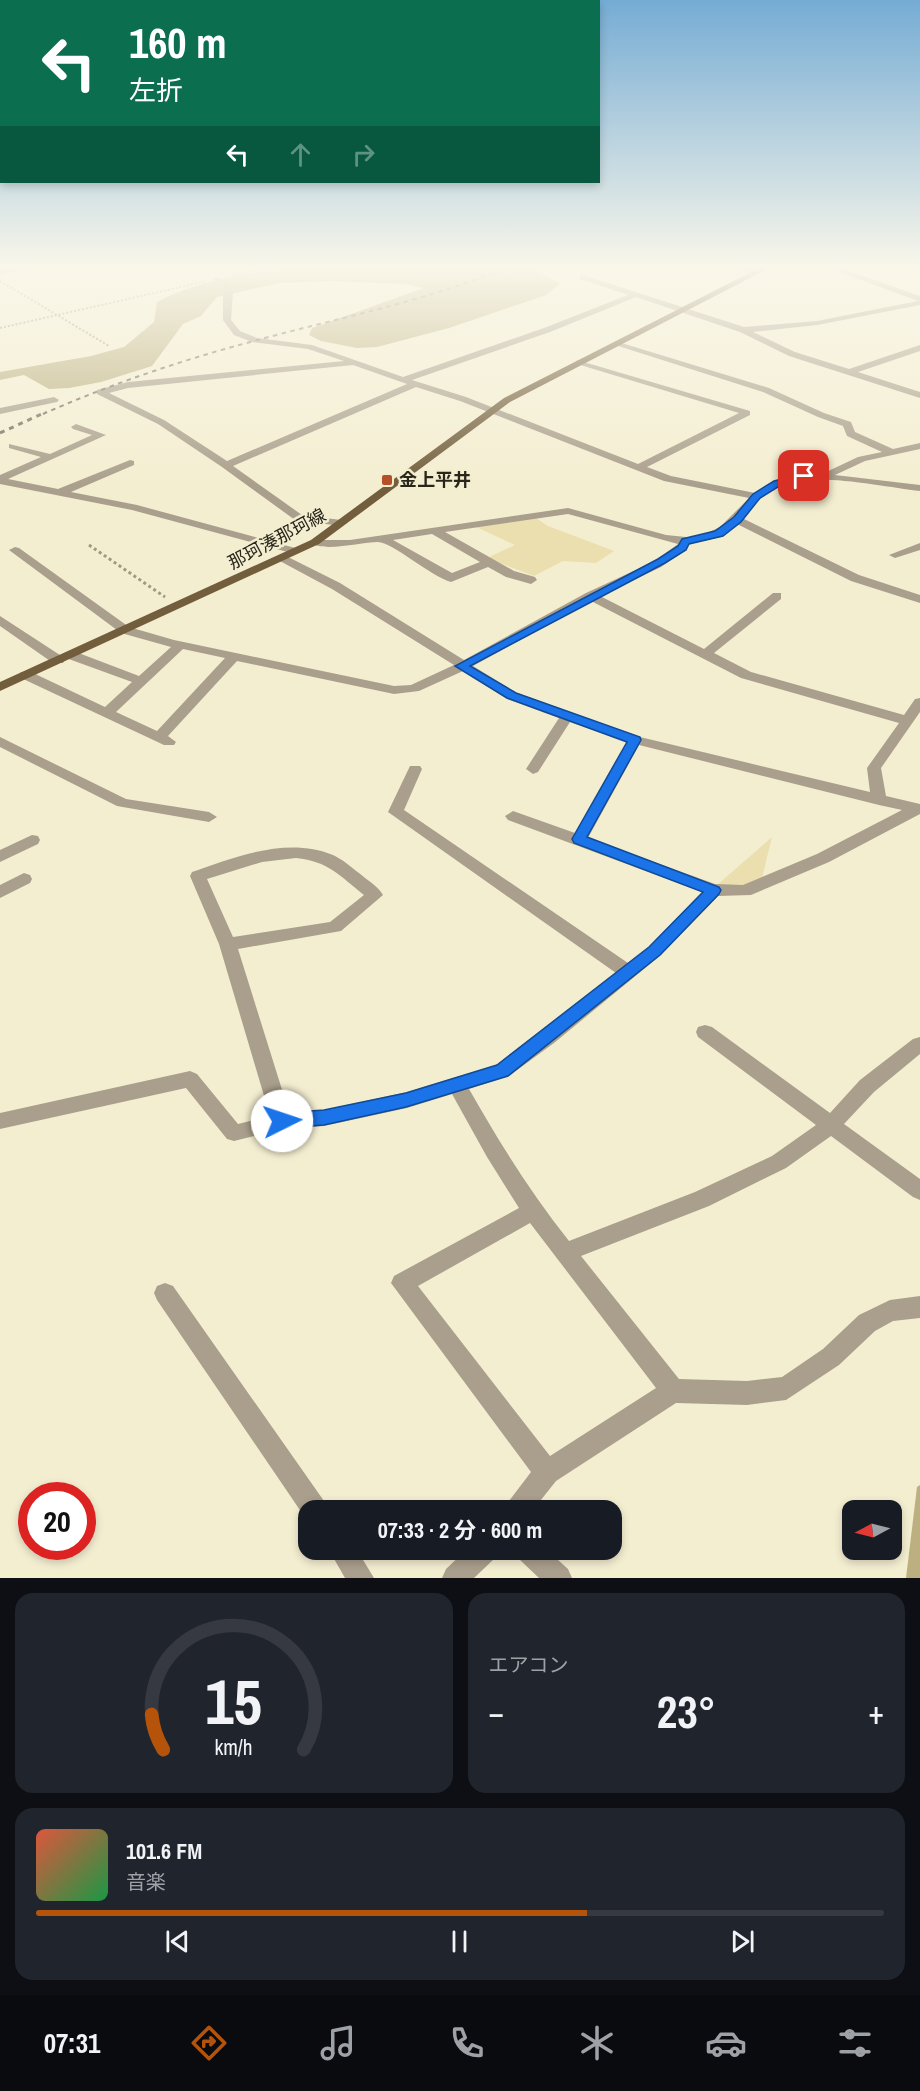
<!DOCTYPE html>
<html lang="ja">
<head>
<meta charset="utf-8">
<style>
	:root { --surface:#171b24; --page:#20242c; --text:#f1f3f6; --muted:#9ea1a6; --line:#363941; --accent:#b45309 }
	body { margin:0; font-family:"Archivo Narrow","Noto Sans JP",sans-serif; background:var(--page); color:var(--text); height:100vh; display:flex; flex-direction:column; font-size:22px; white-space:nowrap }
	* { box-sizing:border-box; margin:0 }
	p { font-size:20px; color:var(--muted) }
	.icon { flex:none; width:33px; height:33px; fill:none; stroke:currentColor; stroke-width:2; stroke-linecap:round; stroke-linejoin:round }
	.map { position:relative; height:1578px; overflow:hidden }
	.details { display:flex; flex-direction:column; gap:15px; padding:15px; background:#0d0f14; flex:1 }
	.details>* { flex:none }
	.guide { position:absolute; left:0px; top:0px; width:600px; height:183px; box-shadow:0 3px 9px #0003; background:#0b6e4f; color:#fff; overflow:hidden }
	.needle { width:39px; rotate:263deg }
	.controls { position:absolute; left:842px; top:1500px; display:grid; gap:12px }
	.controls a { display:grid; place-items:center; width:60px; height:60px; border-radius:12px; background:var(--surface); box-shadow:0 3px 9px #0003; font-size:30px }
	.speed { position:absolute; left:18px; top:1482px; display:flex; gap:12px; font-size:30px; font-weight:700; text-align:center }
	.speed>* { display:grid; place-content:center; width:78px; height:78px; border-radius:50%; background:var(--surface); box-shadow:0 3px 9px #0003; line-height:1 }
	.speed .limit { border:9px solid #d22; background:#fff; color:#111 }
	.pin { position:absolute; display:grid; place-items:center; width:51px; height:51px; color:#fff; margin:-26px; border-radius:12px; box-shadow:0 3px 9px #0006 }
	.me { position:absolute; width:66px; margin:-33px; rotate:86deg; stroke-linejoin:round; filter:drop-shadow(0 0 4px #0008) }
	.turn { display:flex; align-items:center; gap:21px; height:126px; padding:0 30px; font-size:27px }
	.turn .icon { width:78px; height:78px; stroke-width:2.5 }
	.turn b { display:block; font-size:42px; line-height:51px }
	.lanes { display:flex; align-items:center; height:57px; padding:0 30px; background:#0003; justify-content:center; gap:30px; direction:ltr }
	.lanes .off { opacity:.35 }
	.big { font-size:45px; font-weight:700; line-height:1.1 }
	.details .card { flex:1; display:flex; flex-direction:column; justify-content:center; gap:9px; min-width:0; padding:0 21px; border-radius:18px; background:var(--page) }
	.details .dial { align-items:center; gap:0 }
	.dial svg { height:156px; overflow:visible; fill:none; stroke:var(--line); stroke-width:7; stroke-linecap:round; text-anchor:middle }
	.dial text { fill:var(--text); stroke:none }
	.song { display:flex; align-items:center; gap:18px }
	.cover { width:72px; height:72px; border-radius:9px; background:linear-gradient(135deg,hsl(10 70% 55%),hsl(140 70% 35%)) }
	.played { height:6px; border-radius:3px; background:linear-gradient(90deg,var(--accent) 65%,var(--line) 65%) }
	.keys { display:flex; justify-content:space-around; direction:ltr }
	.heat { display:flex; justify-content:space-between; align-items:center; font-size:33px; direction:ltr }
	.details .tiles { flex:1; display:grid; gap:15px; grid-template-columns:1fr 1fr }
	.card:last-child { grid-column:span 2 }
	.trip { position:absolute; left:298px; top:1500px; width:324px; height:60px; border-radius:18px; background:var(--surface); box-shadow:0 3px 9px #0003; font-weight:700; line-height:60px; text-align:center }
	.tab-bar { display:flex; height:96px; justify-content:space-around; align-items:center; background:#090b0e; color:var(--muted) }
	.tab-bar .icon { width:42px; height:42px }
	.tab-bar .on { color:var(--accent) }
	.tab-bar b { font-size:27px; color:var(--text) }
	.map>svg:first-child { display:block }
	.green { fill:#ebdfaf }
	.forest { fill:#bcb080 }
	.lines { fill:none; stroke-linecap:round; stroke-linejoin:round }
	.river { fill:#6a9fb6; fill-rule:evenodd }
	.path-far1 { stroke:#9f9a85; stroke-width:2; stroke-dasharray:2 2; stroke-linecap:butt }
	.path { stroke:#9f9a85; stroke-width:3; stroke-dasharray:3 3; stroke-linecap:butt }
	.minor { fill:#aa9f8c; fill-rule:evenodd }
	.major { fill:#725e3c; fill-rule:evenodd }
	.rail-far1 { stroke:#767160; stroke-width:2; stroke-dasharray:4.5 4.5; stroke-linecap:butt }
	.rail { stroke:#767160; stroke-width:3; stroke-dasharray:5 5; stroke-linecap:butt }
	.route { fill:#1a73e8; stroke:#114b97; stroke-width:1.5 }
	.poi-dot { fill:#b74f2a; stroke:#f4eed1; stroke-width:2 }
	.labels { text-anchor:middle; stroke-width:5; stroke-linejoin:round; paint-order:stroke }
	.far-poi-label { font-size:18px; font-weight:bold; fill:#28251b; stroke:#f4eed1; text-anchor:start }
	.far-street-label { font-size:18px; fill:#28251b; stroke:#f4eed1 }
</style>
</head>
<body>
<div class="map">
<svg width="920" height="1578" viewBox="0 0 920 1578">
	<rect width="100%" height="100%" fill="#f4eed1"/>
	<g class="green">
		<path d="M533 516 548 526 614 551 596 563 563 561 534 576 487 558 515 545 474 526Z"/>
		<path d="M772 837 762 878 741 886 717 885Z"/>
	</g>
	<g class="forest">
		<path d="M319 265H548L536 270 560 284 546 295 449 328 377 347 357 348 321 341 309 335 312 328 424 288 405 284 331 281 280 283 217 297 201 316 183 324 152 366 101 382 69 388 49 389 24 375 0 380V372L91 356 124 347 154 322 157 302C202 278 269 268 319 265Z"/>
		<path d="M920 1485V1578H906L917 1487Z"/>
	</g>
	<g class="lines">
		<path class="river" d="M0 265H29L27 269 0 275Z"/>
		<g class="path-far1">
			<path d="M187 265 208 275"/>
			<path d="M232 275 284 265"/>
			<path d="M0 281 109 346"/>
			<path d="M0 328 207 281"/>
		</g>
		<path class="path" d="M89 545 165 597"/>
		<g class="minor">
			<path d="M729 265H741L761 273 754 275Z"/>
			<path d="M820 265H831L920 296V305L817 325 753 332 795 352 849 369 920 345V351L858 372 920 392V398L789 356 740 332 636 297 550 332 412 380 466 397 638 464 739 413 577 364V360L750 411V415L647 467 671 476 755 493 776 480 803 474H822L858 457 882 452 847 436 843 426 818 417 763 392 615 345V341L769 388 824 413 851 422 855 432 893 449 920 443V449L865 461 835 475 920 485V491C885 487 817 472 785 484 767 490 754 504 742 518L859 575 920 595V603L851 581 737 524 721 537 689 544 684 551 661 567 600 596 704 649 773 593H781V599L714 653 751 672 904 715 915 699 920 698V712L881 768 886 796 920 804V814L829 862 751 895 718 896 661 955 554 1043 509 1076 469 1089C499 1142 531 1193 569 1241L695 1192 772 1156 816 1125 698 1037 696 1032 698 1027 705 1025 712 1027 830 1113 860 1080 913 1039 920 1037V1054L874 1092 844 1124 920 1179V1200L913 1197 831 1136 786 1168 709 1206 581 1256 679 1379 747 1381 782 1377 823 1349 859 1315 890 1300 920 1296V1318L893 1321 875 1331 839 1365 786 1400 747 1405 676 1403 556 1481 533 1510H505L509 1501 531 1472 391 1283 394 1276 519 1208 487 1157 452 1094 407 1108 324 1126 282 1129 234 1141 227 1139 186 1088 0 1129V1113L190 1071 197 1074 238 1124 270 1116 219 944 190 876 192 872C235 857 287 836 333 855 342 859 351 867 359 873 367 880 378 886 383 895L341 931 238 949 289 1112 324 1110 407 1092 496 1065 616 973 388 812 410 766H420L422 769 404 810 628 963 649 947 702 892 508 820 505 816 513 811 575 833 627 742 570 722 538 772 533 774 526 769 559 718 507 699 463 671 419 691 394 694 237 661 168 736 176 742 174 745H164L21 678 19 675 21 672H31L105 707 132 682 66 658 64 655 66 652H76L139 676 171 647 121 633 9 550 15 547 19 548 129 627 174 640 394 686 411 685 454 665 332 589 278 560V556H286L340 583 464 660 586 593 653 562 678 544 568 514 445 532 514 571 535 577 537 580 531 584 506 577 488 567 451 582C432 577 392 542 378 542 361 542 323 553 309 542L311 540H350L568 508 666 535 696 538 720 527 749 498 664 481 460 401 416 387 233 466 302 515 341 520 347 523 341 526 295 520 222 467 158 424 97 394V390L128 382 344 361 308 349 252 342 234 335 223 320V286L213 279 217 277 231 285 233 293 231 320 240 331 257 338 312 345 403 377 544 328 628 295 580 279V275H583L744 327 817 321 918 301ZM353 365 407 384 227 461 164 420 109 393 128 388ZM432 534 480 562 452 573 393 540ZM591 601 741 678 899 723 867 768 870 792 640 737 517 693 473 666ZM183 649 225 658 157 731 116 712ZM639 745 879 805 902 810 817 854 743 885 715 884 588 838ZM296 858C328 861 340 876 364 895L330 922 233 937 207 879 262 862ZM530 1223 656 1388 550 1456 418 1286Z"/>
			<path d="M54 397 59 400 57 402 0 414V408Z"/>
			<path d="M76 424 106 435 8 479 58 489 130 460 134 461V465L71 492 137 505 299 549 301 551 295 554 132 510 0 484V475L41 457 9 448V444L50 454 92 435 73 429 71 427Z"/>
			<path d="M920 543V550L895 558 889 555Z"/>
			<path d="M0 616 63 657 65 660 63 663H53L0 626Z"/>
			<path d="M0 737 126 799 209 812 217 817 209 822 117 806 0 747Z"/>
			<path d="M32 835 38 836 40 840 38 844 0 862V850Z"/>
			<path d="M24 873 30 875 32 879 30 883 0 898V885Z"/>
			<path d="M165 1283 173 1286 324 1501 328 1510H309V1520L306 1519 157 1300 154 1293 157 1286Z"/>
			<path d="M329 1550H357L374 1578H345Z"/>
			<path d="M466 1550H498L494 1559 474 1578H442L446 1569Z"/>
			<path d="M515 1550H547L568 1569 572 1578H539L519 1559Z"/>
		</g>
		<path class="major" d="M765 265H775L510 402 319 544 0 691V682L311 540 504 398Z"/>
		<path class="rail-far1" d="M43 414C111 384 182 360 254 341 341 317 429 301 512 265"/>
		<path class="rail" d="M0 433 46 412"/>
	</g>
	<linearGradient id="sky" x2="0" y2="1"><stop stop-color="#75acd4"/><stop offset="0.55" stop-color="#faf7ea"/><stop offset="1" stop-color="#faf7ea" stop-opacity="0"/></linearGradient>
	<rect width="920" height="486" fill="url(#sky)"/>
	<path class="route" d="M804 474H807V478L781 485 760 498 741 522 723 536 689 544 686 550 665 563 470 666 516 693 640 737 641 740 587 837 719 887 721 890 719 894 660 955 508 1076 406 1107 324 1125 282 1128 275 1126 273 1121 275 1115 282 1113 324 1110 406 1093 497 1065 649 947 703 892 574 843 572 839 627 742 507 698 455 666 658 559 678 546 682 539 715 531 734 517 753 494 774 481Z"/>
	<rect class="poi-dot" x="381" y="474" width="12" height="12" rx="3"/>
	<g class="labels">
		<g class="far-poi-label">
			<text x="399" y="486">金上平井</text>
		</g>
		<g class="far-street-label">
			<text transform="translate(277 539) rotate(-28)" y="6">那珂湊那珂線</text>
		</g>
	</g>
</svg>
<div class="controls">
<a><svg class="needle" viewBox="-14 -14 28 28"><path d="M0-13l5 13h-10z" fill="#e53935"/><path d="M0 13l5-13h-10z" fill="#9ea1a6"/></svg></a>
</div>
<div class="speed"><div class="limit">20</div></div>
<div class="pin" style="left:804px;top:476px;background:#d93025"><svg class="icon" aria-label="arrive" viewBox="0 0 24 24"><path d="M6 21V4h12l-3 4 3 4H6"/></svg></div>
<svg class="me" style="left:282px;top:1121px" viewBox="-20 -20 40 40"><circle r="19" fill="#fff"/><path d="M0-13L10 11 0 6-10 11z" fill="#1a73e8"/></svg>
<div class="trip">07:33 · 2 分 · 600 m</div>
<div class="guide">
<div class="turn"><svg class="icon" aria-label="left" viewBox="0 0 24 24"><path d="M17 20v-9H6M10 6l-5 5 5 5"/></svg><div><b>160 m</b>左折</div></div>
<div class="lanes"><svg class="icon" aria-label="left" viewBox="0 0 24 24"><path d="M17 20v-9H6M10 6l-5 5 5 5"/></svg><svg class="icon off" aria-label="ahead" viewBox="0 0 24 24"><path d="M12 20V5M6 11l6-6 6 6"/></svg><svg class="icon off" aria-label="right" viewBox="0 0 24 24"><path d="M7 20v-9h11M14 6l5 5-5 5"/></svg></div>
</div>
</div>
<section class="details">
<div class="tiles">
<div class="card dial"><svg viewBox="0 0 100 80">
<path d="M14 69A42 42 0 1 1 86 69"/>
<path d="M14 69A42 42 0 0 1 8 51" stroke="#b45309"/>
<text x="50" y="56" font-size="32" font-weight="700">15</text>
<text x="50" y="72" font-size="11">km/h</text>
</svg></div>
<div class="card"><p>エアコン</p>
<div class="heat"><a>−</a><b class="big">23°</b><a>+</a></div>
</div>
<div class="card">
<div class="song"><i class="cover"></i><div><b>101.6 FM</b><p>音楽</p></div></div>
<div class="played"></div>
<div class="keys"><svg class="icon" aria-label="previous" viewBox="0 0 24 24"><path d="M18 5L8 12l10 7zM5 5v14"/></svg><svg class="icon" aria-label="pause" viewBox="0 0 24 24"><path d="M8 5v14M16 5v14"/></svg><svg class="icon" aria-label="next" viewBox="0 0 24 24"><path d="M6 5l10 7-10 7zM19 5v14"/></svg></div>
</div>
</div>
</section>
<nav class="tab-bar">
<b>07:31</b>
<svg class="icon on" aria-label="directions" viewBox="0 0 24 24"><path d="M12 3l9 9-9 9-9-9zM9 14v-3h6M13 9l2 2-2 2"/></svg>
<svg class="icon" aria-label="music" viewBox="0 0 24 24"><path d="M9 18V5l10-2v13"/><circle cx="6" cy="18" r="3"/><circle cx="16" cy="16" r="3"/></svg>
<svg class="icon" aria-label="phone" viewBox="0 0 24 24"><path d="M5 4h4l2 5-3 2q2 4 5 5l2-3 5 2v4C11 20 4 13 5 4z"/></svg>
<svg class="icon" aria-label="climate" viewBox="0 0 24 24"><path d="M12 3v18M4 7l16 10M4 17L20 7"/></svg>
<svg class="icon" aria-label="car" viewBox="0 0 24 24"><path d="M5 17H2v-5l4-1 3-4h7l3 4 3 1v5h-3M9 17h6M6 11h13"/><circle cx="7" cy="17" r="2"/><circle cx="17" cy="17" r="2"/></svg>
<svg class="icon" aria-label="filters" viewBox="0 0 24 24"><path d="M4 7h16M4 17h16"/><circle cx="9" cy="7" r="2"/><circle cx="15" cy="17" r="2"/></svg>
</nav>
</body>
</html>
